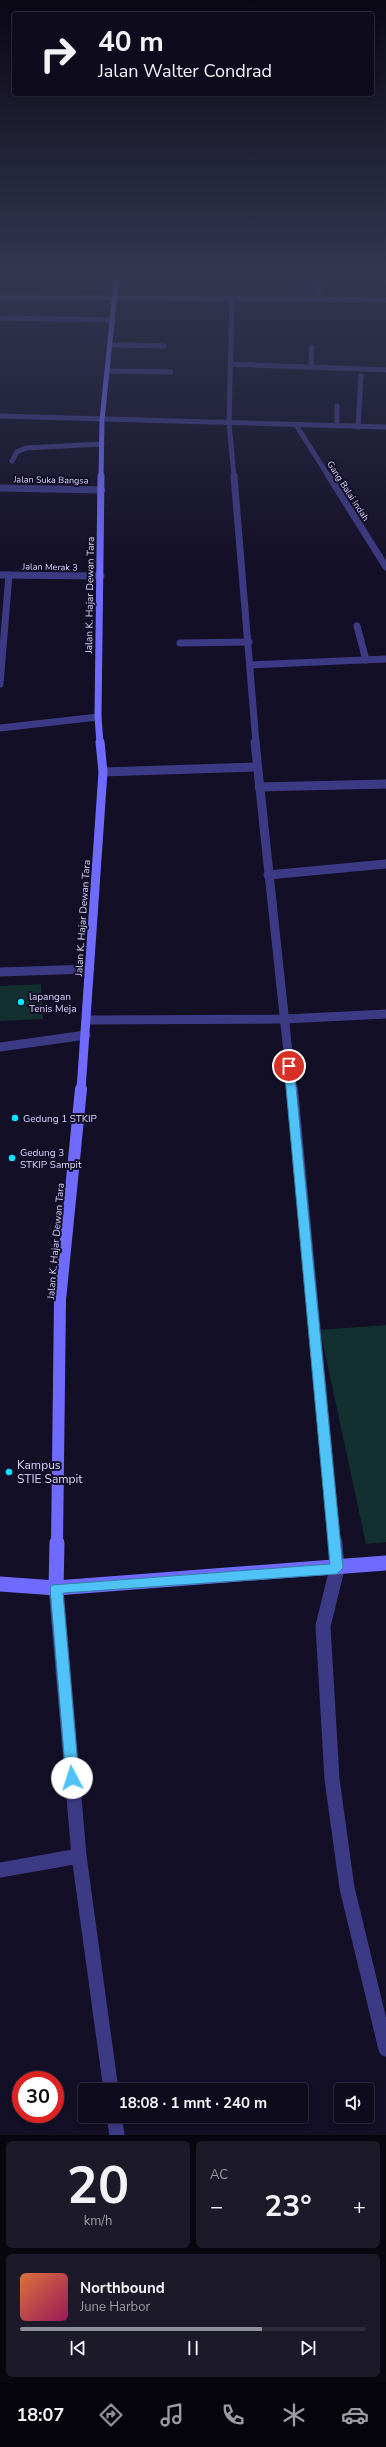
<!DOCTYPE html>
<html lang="id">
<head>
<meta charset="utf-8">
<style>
	:root { --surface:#0e0b1c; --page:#1c1929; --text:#f1f3f6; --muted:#9b9ba3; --line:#2e2b3b; --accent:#8c9099 }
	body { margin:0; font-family:"Nunito Sans",sans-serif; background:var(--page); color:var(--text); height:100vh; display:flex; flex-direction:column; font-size:15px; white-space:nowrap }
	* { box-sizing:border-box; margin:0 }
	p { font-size:13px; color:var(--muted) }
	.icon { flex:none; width:22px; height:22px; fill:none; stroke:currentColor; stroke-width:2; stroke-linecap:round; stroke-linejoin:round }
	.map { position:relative; height:2135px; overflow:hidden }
	.details { display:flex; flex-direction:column; gap:6px; padding:6px; background:#08060f; flex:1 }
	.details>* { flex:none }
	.top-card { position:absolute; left:12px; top:12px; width:362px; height:84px; border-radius:4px; box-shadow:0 2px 6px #0003,0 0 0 1px var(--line); background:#0e0b1c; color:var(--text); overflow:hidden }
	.buttons { position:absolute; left:334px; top:2083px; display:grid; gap:8px }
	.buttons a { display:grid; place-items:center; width:40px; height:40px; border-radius:4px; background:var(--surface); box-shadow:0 2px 6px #0003,0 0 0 1px var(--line); font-size:20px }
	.speed { position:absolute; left:12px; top:2071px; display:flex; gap:8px; font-size:20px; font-weight:700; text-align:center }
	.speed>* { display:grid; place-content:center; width:52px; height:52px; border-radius:50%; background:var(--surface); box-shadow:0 2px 6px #0003,0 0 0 1px var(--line); line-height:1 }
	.speed .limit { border:6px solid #d22; background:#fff; color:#111 }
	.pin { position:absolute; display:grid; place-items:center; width:34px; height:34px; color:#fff; margin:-17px; border:2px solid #fff; border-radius:50%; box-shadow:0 1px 4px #0007 }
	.me { position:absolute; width:44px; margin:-22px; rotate:355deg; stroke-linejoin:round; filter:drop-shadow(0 0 3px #0008) }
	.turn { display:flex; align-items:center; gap:14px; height:84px; padding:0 20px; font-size:18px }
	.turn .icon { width:52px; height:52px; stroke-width:2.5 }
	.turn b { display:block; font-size:28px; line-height:34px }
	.big { font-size:30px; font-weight:700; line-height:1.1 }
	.details .card { flex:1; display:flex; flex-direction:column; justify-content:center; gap:6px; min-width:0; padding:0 14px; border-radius:6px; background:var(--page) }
	.details .dial { align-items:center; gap:0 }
	.dial b { font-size:52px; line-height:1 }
	.song { display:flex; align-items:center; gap:12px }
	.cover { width:48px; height:48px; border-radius:6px; background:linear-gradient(135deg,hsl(20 70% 55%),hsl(330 70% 35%)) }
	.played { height:4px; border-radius:2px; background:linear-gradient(90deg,var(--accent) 70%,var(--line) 70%) }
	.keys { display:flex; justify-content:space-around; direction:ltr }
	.heat { display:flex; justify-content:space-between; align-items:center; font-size:22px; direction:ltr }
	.details .tiles { flex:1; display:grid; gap:6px; grid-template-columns:1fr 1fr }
	.card:last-child { grid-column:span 2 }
	.trip { position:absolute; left:78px; top:2083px; width:230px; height:40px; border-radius:4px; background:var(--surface); box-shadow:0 2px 6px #0003,0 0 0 1px var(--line); font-weight:700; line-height:40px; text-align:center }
	.tab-bar { display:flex; height:64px; justify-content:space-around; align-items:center; background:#06040b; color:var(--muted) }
	.tab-bar .icon { width:28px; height:28px }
	.tab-bar .current { color:var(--accent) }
	.tab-bar b { font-size:18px; color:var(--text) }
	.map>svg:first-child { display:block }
	.green { fill:#12302f }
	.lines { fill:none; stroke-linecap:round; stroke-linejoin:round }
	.lane-far2 { stroke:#3d3a85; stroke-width:5 }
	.lane-far1 { stroke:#3d3a85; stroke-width:7 }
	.lane { stroke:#3d3a85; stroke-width:9 }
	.street-far4 { stroke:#3d3a85; stroke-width:5 }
	.street-far3 { stroke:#3d3a85; stroke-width:7 }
	.street-far2 { stroke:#3d3a85; stroke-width:9 }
	.street-far1 { stroke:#3d3a85; stroke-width:12 }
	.street { stroke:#3d3a85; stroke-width:15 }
	.secondary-far4 { stroke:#6f6bff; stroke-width:5 }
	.secondary-far3 { stroke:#6f6bff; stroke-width:7 }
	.secondary-far2 { stroke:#6f6bff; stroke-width:9 }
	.secondary-far1 { stroke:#6f6bff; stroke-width:12 }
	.secondary { stroke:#6f6bff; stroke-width:15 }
	.route { fill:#4fc3f7; stroke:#337fa1 }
	.poi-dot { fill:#00e5ff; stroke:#130f26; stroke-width:1.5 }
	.labels { text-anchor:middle; stroke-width:4; stroke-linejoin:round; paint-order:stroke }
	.far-street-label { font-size:9px; fill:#d9d4ff; stroke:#130f26 }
	.street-label { font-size:10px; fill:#d9d4ff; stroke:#130f26 }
	.poi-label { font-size:10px; fill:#d9d4ff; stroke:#130f26; text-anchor:start }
	.near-poi-label { font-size:12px; fill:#d9d4ff; stroke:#130f26; text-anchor:start }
</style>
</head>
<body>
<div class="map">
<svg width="386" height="2135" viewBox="0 0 386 2135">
	<rect width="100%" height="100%" fill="#130f26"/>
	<g class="green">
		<path d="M41 984 43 1019 0 1021V986Z"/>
		<path d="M386 1325V1542L366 1544 320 1330Z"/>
	</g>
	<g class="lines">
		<g class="lane-far2">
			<path d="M110 345 164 346"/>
			<path d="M311 367 312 347"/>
			<path d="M107 371 171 372"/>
			<path d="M337 406V426"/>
			<path d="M12 461 17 452 26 448 102 444"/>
		</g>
		<g class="lane-far1">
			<path d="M357 626 366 660"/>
			<path d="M180 643 249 642"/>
		</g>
		<g class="lane">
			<path d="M259 787 386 784"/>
			<path d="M0 972 90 969"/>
			<path d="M0 1047 86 1035"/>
		</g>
		<g class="street-far4">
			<path d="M318 273 319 299"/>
			<path d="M318 277 386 278"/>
			<path d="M0 297 386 300"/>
			<path d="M232 299 229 423 234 477"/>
			<path d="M0 318 113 320"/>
			<path d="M230 364 386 370"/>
			<path d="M0 416 386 427"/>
			<path d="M296 425 329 477"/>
			<path d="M358 427 361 376"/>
		</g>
		<g class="street-far3">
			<path d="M234 476 256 743"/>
			<path d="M329 476 386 567"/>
			<path d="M0 488 102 490"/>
			<path d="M0 575 101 576"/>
			<path d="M251 665 386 659"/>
			<path d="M0 684 9 575"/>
			<path d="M0 728 98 717"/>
		</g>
		<g class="street-far2">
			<path d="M255 742 292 1090"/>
			<path d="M103 772 257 767"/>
			<path d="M268 875 386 864"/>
			<path d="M87 1020 285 1019 386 1014"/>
		</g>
		<path class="street-far1" d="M292 1089 335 1544"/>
		<g class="street">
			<path d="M335 1543 337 1569 323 1626 332 1779 347 1888 386 2049"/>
			<path d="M56 1588 79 1856 111 2090"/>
			<path d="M0 1870 79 1856"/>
			<path d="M114 2116 117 2135"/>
		</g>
		<path class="secondary-far4" d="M101 477 102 420 117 273"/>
		<path class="secondary-far3" d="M100 743 98 717 101 476"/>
		<path class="secondary-far2" d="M81 1090 103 772 100 742"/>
		<path class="secondary-far1" d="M57 1544 60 1300 81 1089"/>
		<g class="secondary">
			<path d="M0 1584 56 1588 386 1563"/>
			<path d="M56 1588 57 1543"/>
		</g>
	</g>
	<linearGradient id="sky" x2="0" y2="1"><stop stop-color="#0a0815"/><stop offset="0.48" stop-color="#333752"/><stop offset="1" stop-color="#333752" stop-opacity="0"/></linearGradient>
	<rect width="386" height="572" fill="url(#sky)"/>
	<path class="route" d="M289 1063 294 1066 343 1568 337 1574 63 1593 79 1778 77 1782 72 1784 68 1782 66 1778 50 1588 52 1585 330 1564 284 1066Z"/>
	<g class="poi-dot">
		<circle cx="21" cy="1002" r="4"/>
		<circle cx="15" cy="1118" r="4"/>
		<circle cx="12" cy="1158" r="4"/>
		<circle cx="9" cy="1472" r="4"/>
	</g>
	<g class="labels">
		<g class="far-street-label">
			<text transform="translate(51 480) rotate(1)" y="3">Jalan Suka Bangsa</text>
			<text transform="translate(348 491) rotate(57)" y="3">Gang Balai Indah</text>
			<text transform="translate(50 567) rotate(1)" y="3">Jalan Merak 3</text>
		</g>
		<g class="street-label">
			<text transform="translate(89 595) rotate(-89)" y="4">Jalan K. Hajar Dewan Tara</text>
			<text transform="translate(82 918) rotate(-86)" y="4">Jalan K. Hajar Dewan Tara</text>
			<text transform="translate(55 1241) rotate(-85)" y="4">Jalan K. Hajar Dewan Tara</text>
		</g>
		<g class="poi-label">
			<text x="29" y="1000">lapangan<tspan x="29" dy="12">Tenis Meja</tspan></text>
			<text x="23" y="1122">Gedung 1 STKIP</text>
			<text x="20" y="1156">Gedung 3<tspan x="20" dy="12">STKIP Sampit</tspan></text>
		</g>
		<g class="near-poi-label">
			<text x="17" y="1469">Kampus<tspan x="17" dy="14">STIE Sampit</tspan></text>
		</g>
	</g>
</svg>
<div class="buttons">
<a><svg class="icon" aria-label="sound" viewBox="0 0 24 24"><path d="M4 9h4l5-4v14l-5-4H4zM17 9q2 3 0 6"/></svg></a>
</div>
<div class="speed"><div class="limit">30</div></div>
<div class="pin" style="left:289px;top:1066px;background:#d93025"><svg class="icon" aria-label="arrive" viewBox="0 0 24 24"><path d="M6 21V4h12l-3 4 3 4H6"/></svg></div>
<svg class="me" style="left:72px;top:1778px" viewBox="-20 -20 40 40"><circle r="19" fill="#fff"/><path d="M0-13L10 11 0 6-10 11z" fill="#4fc3f7"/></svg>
<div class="trip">18:08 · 1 mnt · 240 m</div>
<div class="top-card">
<div class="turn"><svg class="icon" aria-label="right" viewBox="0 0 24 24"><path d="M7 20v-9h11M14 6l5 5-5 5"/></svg><div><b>40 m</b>Jalan Walter Condrad</div></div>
</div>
</div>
<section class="details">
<div class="tiles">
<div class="card dial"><b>20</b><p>km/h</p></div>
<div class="card"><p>AC</p>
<div class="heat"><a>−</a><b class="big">23°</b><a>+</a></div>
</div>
<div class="card">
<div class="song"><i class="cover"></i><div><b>Northbound</b><p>June Harbor</p></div></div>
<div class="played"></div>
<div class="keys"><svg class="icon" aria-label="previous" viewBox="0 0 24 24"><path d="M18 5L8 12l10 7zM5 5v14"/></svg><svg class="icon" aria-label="pause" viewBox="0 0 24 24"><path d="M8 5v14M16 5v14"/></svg><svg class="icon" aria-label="next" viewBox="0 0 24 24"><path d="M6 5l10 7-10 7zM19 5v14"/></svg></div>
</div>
</div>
</section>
<nav class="tab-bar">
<b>18:07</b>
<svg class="icon current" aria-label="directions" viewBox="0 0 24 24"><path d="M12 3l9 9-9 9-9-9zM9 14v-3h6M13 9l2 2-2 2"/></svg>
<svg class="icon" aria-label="music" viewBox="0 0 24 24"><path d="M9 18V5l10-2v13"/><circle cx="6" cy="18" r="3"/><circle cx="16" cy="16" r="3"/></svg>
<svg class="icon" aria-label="phone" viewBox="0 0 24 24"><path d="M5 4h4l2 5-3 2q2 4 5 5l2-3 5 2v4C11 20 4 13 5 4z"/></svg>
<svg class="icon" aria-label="climate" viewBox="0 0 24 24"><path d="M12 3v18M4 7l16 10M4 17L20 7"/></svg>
<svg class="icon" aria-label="car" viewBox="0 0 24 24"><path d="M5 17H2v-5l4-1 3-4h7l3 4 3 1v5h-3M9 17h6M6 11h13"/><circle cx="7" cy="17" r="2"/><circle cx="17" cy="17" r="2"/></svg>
</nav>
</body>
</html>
